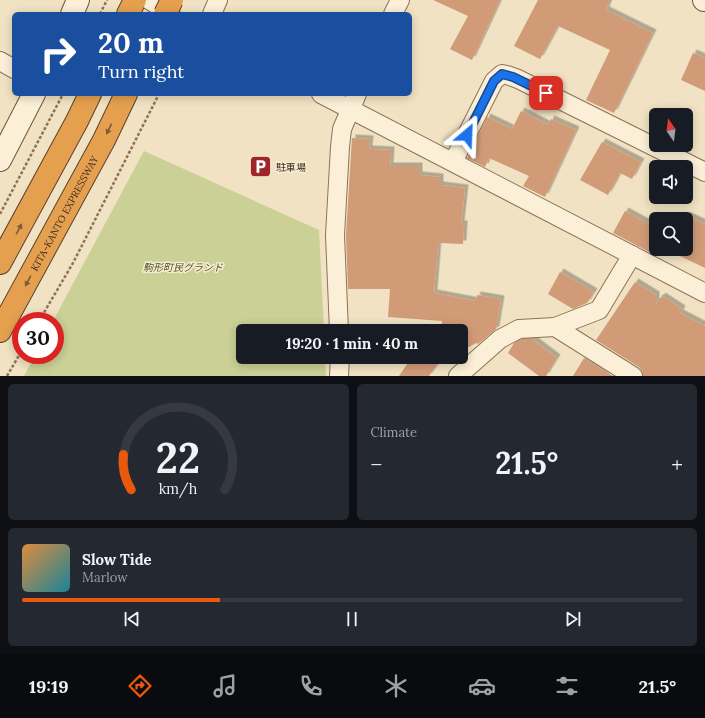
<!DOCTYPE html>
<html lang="en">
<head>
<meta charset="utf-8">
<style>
	:root { --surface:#171b24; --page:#242831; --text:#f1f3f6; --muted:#9ea1a6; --line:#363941; --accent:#ea580c }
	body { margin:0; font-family:Lora,"Noto Sans JP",serif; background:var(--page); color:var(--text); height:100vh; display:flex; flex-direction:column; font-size:15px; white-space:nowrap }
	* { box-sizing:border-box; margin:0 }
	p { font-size:13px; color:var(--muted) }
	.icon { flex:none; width:22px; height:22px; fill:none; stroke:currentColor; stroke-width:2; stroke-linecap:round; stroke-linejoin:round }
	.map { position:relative; height:376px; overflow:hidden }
	.details { display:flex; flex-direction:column; gap:8px; padding:8px; background:#0d0f14; flex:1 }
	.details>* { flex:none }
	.guide { position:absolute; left:12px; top:12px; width:400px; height:84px; border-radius:6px; box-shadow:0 2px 10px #0003; background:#1a4fa0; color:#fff; overflow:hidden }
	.needle { width:26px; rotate:346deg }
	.controls { position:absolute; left:649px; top:108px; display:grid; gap:8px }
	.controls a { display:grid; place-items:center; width:44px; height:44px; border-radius:6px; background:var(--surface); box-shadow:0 2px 10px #0003; font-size:20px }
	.speed { position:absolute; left:12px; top:312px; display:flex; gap:8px; font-size:20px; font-weight:700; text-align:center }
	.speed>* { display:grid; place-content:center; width:52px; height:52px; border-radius:50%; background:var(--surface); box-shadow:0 2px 10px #0003; line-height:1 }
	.speed .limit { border:6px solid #d22; background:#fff; color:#111 }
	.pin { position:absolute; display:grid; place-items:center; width:34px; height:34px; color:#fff; margin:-17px; border-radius:8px; box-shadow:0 2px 6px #0006 }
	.me { position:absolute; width:44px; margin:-22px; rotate:26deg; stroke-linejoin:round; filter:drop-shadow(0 0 3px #0008) }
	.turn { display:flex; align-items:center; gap:14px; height:84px; padding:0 20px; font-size:18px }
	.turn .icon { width:52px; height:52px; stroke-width:2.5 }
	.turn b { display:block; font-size:28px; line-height:34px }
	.big { font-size:30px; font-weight:800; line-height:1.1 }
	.details .tile { flex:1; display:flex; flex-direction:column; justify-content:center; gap:6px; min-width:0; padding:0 14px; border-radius:6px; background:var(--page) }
	.details .dial { align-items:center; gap:0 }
	.dial svg { height:104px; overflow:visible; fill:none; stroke:var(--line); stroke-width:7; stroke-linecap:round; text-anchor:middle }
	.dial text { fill:var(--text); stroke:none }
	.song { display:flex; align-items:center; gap:12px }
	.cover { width:48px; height:48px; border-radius:6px; background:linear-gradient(135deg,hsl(30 70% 55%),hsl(190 70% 35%)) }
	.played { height:4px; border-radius:2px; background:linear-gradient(90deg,var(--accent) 30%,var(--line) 30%) }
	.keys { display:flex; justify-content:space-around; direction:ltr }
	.heat { display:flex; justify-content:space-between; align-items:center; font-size:22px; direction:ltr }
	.details .tiles { flex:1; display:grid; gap:8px; grid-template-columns:1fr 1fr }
	.tile:last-child { grid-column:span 2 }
	.trip { position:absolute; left:236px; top:324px; width:232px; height:40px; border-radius:6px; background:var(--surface); box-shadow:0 2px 10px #0003; font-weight:800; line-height:40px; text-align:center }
	.menu { display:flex; height:64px; justify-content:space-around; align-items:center; background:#090b0e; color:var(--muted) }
	.menu .icon { width:28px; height:28px }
	.menu .selected { color:var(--accent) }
	.menu b { font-size:18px; color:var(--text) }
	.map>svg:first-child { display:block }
	.green { fill:#cad096 }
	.building { fill:#d19b77; filter:url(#shadow) }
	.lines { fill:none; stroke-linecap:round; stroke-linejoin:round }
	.street-casing { stroke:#8c7359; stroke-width:20 }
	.secondary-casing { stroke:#6e543c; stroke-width:24 }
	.highway-casing { stroke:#5a412d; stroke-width:24 }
	.path { stroke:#8c7359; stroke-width:2.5; stroke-dasharray:3 2; stroke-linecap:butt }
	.street { stroke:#fbefd7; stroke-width:18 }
	.secondary { stroke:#fbefd7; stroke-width:22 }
	.highway { stroke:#e5a04f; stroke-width:22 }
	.highway-bridge-casing { stroke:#5a412d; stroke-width:24; stroke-linecap:butt }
	.highway-bridge { stroke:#e5a04f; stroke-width:22 }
	.oneway { fill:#7f5a32 }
	.route-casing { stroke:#114b97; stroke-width:10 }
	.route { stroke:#1a73e8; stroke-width:7 }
	.labels { text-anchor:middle; stroke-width:3; stroke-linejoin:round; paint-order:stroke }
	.poi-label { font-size:10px; fill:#3b2b1e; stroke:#f8ecd3; text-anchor:start }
	.street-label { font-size:10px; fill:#3b2b1e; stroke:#f8ecd3 }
	.park-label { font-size:10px; font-style:italic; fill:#4d5923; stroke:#f8ecd3 }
</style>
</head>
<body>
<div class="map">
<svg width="705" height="376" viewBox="0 0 705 376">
	<defs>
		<filter id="shadow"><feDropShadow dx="3.5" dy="-3.5" stdDeviation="0" flood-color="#0004"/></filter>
	</defs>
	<rect width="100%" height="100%" fill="#f1e2c3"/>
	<path class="green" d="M144 151 319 230 324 331H243V357H325L326 376H24L35 355H55V321H53Z"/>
	<g class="building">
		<path d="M433 0H500L472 60 450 49 468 16Z"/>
		<path d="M538 0H610L606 10 653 33 614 113 586 100 610 50 558 26 540 59 514 46Z"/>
		<path d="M693 53 705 58V91L681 80Z"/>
		<path d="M521 111 548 125 551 119 576 130 545 197 523 186 529 176 489 158 485 167 467 158 487 117 512 129Z"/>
		<path d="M352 138 370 139 369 149 391 150 390 166H419V175L440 177V185L465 188 461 224H464L463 244 438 243 434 293 476 301 477 295 501 299 496 329 478 344 476 343 469 347 461 342V331H441L442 321 388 317 390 289H348L346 235Z"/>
		<path d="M602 142 641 162 632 179 620 173 608 195 580 180Z"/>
		<path d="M625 211 656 228V248L653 254 613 233Z"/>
		<path d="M686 215 705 224V268L680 256 684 249H686Z"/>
		<path d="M560 272 594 292 587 303 573 309 548 294Z"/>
		<path d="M635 282 656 295V304L659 298H661L662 296 682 309 680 313 705 326V376H643L642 371 639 367 596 340Z"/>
		<path d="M522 339H532L557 358 546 376H539L508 353 514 343Z"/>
		<path d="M412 357H425L437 365 429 376H399Z"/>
		<path d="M584 358 613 376H573Z"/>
	</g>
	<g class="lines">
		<defs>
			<g id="street">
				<path d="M149 0 171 14"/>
				<path d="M212 14 218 0"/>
				<path d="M393 14 400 0"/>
				<path d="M0 61 14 69"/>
				<path d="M321 94 705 293"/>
				<path d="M453 162 494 81 502 74 507 75 518 79 705 172"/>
				<path d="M632 255 599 310 555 327 633 376"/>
				<path d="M339 331 335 235 340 147 342 129 357 94"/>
				<path d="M339 376 340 357"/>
				<path d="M458 376 500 339 519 329 555 327"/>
			</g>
			<g id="secondary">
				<path d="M704 0H705"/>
				<path d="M72 14 78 0"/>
				<path d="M0 160 34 94"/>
			</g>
			<g id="highway">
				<path d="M128 14 135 0"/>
				<path d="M0 263 77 121 90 94"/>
				<path id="s1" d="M0 331 104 140 126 94"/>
			</g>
		</defs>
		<use href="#street" class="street-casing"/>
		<use href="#secondary" class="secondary-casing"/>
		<use href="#highway" class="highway-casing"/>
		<g class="path">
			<path d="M100 14 107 0"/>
			<path d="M0 214 63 94"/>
			<path d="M39 321 73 263 159 94"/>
			<path d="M7 376 21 352"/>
		</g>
		<use href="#street" class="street"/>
		<use href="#secondary" class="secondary"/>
		<use href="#highway" class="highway"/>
		<defs>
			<path id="highway-bridge" d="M165 14 172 0"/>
		</defs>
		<use href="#highway-bridge" class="highway-bridge-casing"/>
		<use href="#highway-bridge" class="highway-bridge"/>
	</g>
	<defs><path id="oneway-solid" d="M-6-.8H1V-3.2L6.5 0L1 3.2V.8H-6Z"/></defs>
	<g class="oneway">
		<use href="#oneway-solid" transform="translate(109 129) rotate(116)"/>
		<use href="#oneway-solid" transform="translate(19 229) rotate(-62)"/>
		<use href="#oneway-solid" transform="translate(28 281) rotate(118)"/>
	</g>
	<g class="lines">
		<defs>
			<path id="route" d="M467 135 494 81 502 74 513 77 546 93"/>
		</defs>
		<use href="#route" class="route-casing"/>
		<use href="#route" class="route"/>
	</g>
	<defs>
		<symbol id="parking-square" viewBox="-11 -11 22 22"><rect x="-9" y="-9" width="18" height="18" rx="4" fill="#9f2528" stroke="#f8ecd3"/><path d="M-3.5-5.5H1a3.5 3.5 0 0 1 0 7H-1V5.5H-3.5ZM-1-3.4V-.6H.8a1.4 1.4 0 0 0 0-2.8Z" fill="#fff"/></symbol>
	</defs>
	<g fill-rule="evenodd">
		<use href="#parking-square" x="248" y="154" width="25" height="25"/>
	</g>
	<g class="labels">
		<g class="poi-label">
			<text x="276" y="171">駐車場</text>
		</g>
		<g class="street-label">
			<text dy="4" stroke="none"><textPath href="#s1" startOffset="134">KITA-KANTO EXPRESSWAY</textPath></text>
		</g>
		<g class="park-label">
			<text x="183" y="271">駒形町民グランド</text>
		</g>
	</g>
</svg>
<div class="controls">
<a><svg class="needle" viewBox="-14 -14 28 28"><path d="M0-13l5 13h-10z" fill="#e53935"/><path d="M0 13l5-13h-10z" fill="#9ea1a6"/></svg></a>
<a><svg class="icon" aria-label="sound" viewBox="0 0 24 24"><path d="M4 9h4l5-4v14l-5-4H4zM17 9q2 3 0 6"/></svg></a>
<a><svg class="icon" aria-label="search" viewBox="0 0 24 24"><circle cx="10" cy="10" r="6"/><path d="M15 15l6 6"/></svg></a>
</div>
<div class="speed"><div class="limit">30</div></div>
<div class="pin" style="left:546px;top:93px;background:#d93025"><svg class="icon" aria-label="arrive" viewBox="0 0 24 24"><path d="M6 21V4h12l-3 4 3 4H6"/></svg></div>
<svg class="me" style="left:467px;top:135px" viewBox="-20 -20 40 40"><path d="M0-17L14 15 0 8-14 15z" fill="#1a73e8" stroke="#fff" stroke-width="4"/></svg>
<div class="trip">19:20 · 1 min · 40 m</div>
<div class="guide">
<div class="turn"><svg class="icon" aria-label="right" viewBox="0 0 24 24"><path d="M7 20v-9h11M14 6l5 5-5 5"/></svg><div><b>20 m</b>Turn right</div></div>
</div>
</div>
<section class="details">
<div class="tiles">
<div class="tile dial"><svg viewBox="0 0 100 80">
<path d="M14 69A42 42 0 1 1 86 69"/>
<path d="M14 69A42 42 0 0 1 8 42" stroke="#ea580c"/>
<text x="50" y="56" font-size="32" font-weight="700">22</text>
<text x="50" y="72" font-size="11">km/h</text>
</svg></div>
<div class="tile"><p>Climate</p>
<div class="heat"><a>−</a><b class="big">21.5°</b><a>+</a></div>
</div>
<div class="tile">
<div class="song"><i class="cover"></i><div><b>Slow Tide</b><p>Marlow</p></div></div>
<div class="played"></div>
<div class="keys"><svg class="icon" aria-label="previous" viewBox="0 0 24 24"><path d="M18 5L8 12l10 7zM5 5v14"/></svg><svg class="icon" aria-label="pause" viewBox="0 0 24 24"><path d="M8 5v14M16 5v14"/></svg><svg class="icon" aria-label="next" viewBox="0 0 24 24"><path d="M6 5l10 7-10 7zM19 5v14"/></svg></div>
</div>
</div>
</section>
<nav class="menu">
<b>19:19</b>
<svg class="icon selected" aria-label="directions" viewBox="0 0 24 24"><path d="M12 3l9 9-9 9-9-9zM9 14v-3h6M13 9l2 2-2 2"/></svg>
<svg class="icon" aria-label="music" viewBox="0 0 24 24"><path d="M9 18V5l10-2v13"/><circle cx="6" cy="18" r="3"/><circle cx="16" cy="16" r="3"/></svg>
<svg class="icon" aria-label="phone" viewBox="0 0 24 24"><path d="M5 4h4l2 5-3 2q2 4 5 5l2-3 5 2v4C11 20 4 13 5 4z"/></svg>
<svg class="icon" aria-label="climate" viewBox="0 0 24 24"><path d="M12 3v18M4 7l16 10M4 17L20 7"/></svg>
<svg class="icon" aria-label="car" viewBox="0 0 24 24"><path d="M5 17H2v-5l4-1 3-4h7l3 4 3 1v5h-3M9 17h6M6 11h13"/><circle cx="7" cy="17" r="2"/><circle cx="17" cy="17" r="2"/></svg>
<svg class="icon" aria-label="filters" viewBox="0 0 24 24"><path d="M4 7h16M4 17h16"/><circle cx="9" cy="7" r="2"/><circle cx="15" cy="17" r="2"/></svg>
<b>21.5°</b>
</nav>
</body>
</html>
